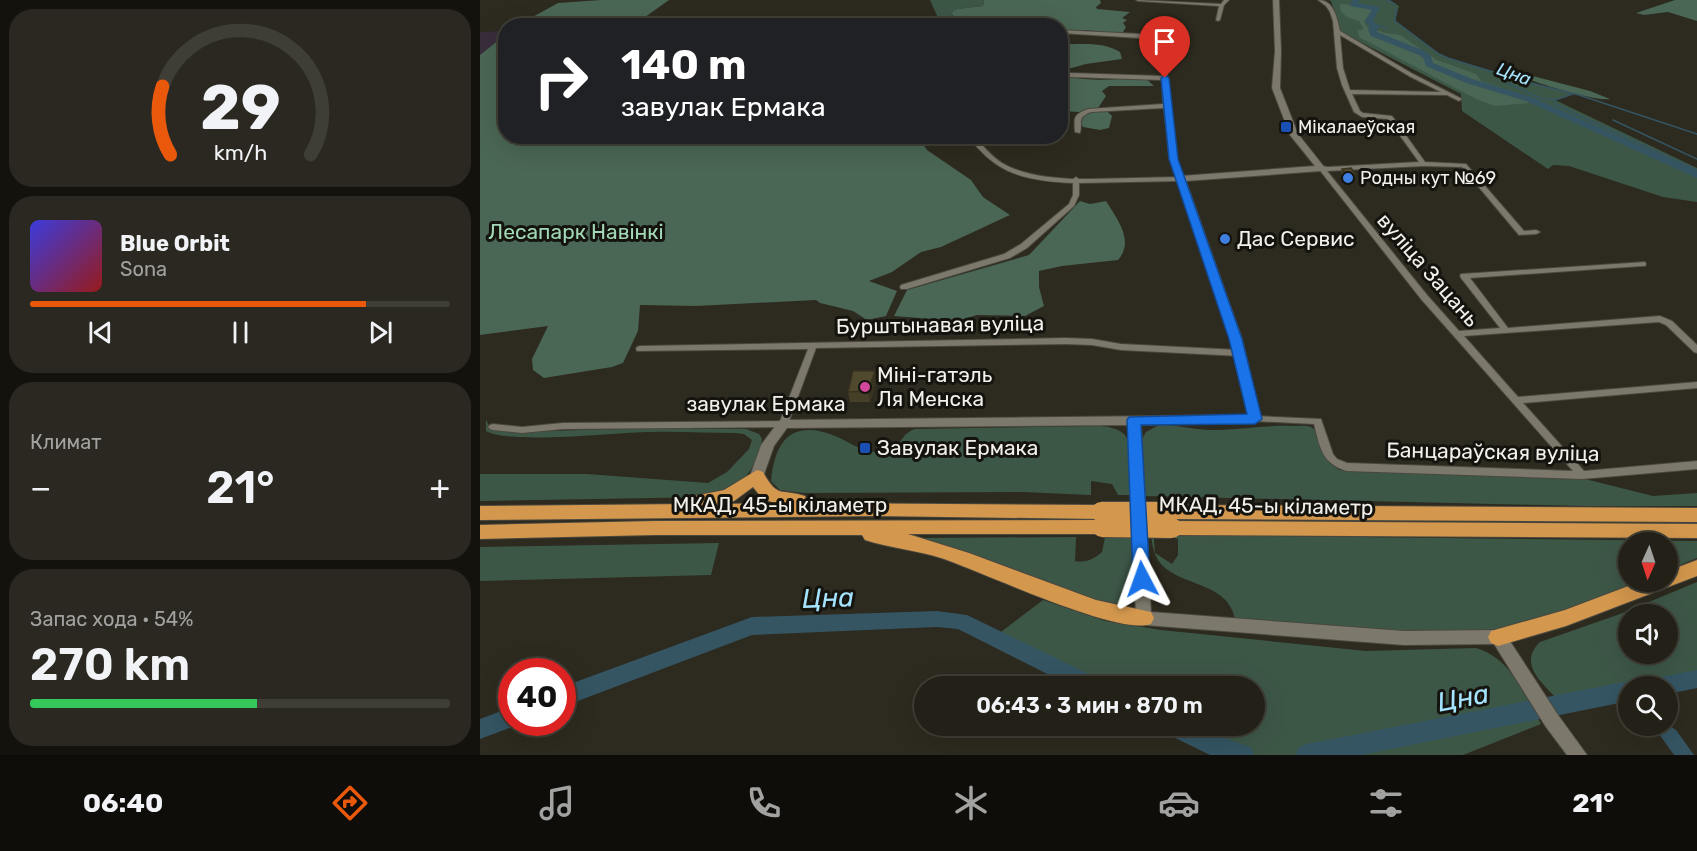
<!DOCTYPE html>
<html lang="ru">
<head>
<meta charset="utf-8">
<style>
	:root { --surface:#222017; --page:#2a2820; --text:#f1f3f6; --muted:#a2a3a1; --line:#3f3e36; --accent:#ea580c }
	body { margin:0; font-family:Rubik,sans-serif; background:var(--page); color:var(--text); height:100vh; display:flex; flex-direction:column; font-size:22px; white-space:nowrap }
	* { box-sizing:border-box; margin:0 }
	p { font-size:20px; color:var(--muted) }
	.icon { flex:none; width:33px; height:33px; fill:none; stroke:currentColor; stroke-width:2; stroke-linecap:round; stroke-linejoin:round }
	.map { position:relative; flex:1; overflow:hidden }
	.drawer { display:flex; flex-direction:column; gap:9px; padding:9px; background:#13120d; width:480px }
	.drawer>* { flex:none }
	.top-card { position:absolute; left:18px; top:18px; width:570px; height:126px; border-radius:24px; box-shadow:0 6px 24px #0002,0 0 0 2px var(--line); background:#202124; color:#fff; overflow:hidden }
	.needle { width:39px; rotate:183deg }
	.tools { position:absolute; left:1138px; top:532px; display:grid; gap:12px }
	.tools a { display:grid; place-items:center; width:60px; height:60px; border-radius:50%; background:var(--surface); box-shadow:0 6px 24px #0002,0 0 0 2px var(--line); font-size:30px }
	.speed { position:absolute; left:18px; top:658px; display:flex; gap:12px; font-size:30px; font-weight:700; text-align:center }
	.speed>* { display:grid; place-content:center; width:78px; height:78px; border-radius:50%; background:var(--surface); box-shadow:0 6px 24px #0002,0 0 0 2px var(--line); line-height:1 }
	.speed .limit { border:9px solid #d22; background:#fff; color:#111 }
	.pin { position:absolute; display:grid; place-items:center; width:51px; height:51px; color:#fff; margin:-62px -26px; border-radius:50% 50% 50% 0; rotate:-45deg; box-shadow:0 0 6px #0007 }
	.pin .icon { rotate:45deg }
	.me { position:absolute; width:66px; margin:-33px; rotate:356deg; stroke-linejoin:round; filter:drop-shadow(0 0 4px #0008) }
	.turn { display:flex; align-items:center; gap:21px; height:126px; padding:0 24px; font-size:27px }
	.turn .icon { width:78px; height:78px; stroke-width:2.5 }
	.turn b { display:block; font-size:42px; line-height:51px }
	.big { font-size:45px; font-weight:600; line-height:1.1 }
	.drawer .card { flex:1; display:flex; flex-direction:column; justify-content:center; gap:9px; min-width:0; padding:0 21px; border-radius:24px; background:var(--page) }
	.drawer .dial { align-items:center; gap:0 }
	.dial svg { height:156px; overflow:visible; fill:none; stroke:var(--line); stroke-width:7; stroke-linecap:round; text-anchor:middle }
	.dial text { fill:var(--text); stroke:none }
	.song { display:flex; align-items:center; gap:18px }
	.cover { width:72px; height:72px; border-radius:9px; background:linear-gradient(135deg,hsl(240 70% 55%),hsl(0 70% 35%)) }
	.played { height:6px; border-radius:3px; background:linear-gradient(90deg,var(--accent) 80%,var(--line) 80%) }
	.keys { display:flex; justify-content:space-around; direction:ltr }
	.heat { display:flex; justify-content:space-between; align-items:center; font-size:33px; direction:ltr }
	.charge { height:9px; border-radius:4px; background:linear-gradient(90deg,#34c759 54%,var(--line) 0) }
	.trip { position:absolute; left:434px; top:676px; width:351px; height:60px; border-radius:30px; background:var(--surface); box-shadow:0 6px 24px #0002,0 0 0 2px var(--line); font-weight:600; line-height:60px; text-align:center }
	.menu { display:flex; height:96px; justify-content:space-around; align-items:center; background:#0e0d09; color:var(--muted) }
	.menu .icon { width:42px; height:42px }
	.menu .on { color:var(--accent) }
	.menu b { font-size:27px; color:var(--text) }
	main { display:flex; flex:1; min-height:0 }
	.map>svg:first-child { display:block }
	.medical { fill:#382d3b }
	.green { fill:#3d5747; fill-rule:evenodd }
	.forest { fill:#4a6654 }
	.water { fill:#355563 }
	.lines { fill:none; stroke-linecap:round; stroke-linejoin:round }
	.stream-far1 { stroke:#355563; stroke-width:1.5 }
	.stream { stroke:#355563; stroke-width:3 }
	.river { fill:#355563; fill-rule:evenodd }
	.minor-casing { stroke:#4a483f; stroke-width:2 }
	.tertiary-casing { stroke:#4a483f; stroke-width:2 }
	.trunk-casing { stroke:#4a483f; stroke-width:2 }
	.minor { fill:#7c786c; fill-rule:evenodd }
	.tertiary { fill:#7c786c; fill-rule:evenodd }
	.trunk { fill:#d3974d; fill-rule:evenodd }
	.trunk-bridge-casing { stroke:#4a483f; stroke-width:22; stroke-linecap:butt }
	.trunk-bridge { stroke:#d3974d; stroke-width:20 }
	.wall { fill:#453f27 }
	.shaded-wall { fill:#383320 }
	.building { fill:#50492d; stroke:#383320; stroke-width:1.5 }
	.route { fill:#1a73e8; stroke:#114b97; stroke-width:1.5 }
	.transit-dot { fill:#1a4fb4; stroke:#14130e; stroke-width:2 }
	.shop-dot { fill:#3f7fe0; stroke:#14130e; stroke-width:2 }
	.hotel-dot { fill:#d1479c; stroke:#14130e; stroke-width:2 }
	.labels { text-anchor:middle; stroke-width:6; stroke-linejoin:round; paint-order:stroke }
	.far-water-label { font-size:18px; font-style:italic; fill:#a5e3ff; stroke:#14130e }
	.far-poi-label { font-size:18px; fill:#f3f1ea; stroke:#14130e; text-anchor:start }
	.park-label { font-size:21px; fill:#a2d8b6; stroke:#14130e }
	.poi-label { font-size:21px; fill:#f3f1ea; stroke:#14130e; text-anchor:start }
	.street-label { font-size:21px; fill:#f3f1ea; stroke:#14130e }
	.near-water-label { font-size:27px; font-style:italic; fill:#a5e3ff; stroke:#14130e }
</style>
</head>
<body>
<main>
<section class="drawer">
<div class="card dial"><svg viewBox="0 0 100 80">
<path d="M14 69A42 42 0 1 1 86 69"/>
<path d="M14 69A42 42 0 0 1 10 34" stroke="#ea580c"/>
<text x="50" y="56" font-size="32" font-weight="700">29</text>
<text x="50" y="72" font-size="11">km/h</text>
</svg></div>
<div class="card">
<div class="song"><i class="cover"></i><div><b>Blue Orbit</b><p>Sona</p></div></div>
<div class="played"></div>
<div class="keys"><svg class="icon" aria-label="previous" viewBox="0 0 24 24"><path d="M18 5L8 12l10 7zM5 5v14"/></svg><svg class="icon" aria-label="pause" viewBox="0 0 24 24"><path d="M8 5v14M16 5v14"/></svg><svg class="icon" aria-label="next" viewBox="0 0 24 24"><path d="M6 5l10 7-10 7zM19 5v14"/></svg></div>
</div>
<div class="card"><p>Климат</p>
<div class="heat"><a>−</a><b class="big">21°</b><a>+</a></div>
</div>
<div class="card"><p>Запас хода · 54%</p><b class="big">270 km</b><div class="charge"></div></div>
</section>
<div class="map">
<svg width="1217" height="755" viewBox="0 0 1217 755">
	<rect width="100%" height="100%" fill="#2d2a1f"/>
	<path class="medical" d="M25 31V35L0 55V32Z"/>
	<g class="green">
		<path d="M450 0H504L503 6 477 9 471 14 479 23 459 20Z"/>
		<path d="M848 0H910L919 6 915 21 959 54 968 58 1093 94 1075 100 1217 168V202L1183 197 1089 166 1073 165 1068 169 982 111 981 94 861 32 851 1Z"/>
		<path d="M6 420 10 427 34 432 207 427 215 429H266L279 434 282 439C275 476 261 483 230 497L0 501V474H107L228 483 247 472 269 449 272 440 264 434 255 433C227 433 199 431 171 432 138 432 31 445 6 431Z"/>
		<path d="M679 425C699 425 719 431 739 430 764 429 787 425 813 426 818 426 826 425 831 427 843 432 836 458 860 470L1105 479 1173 496 1217 493V506H1105L663 496 662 439 666 432Z"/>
		<path d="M621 426C629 427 637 428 644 434 653 442 651 482 652 495H638L632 484 611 481V495L542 492 324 493 300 490 291 481C295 440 312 419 355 436 368 441 383 453 398 452 424 451 418 434 435 429Z"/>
		<path d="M671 500 675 553 692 564 698 555V539L694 538V535L1217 541V558L1188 570V543H1149V582H1159L1082 613 1011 632 964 634 755 619C747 576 685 589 674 551 669 536 672 516 671 500Z"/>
		<path d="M596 537 595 561C606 563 614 559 622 552L625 537H655L654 590 647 601 624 606 436 538Z"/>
		<path d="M239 543 231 575 0 581V547Z"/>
		<path d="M1217 582V673L1076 698C1061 682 1038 663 1060 642L1140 614ZM1149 615H1188V654H1149Z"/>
		<path d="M563 600 625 621 681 630 886 651 996 648C1031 658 1045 695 1061 724L983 755H730L733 746 693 726H774V687H614L513 638Z"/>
	</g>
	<g class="forest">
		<path d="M121 0H189L154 25H38L78 3Z"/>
		<path d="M504 0H620L621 3 616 7 617 9 650 12 642 18 647 20 643 23 646 27 642 34 605 30 581 32 580 26 480 25 471 13 477 9 503 6Z"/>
		<path d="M1195 0H1217V21L1188 12 1164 15 1156 13Z"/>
		<path d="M860 4 891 6 893 10 884 21 887 27 905 33 920 35 957 60 996 74 1001 81 1046 96 1049 103 1015 106 996 99 879 37 878 30 884 29 879 21C870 18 859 16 860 4Z"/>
		<path d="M25 35 26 136 438 137 447 150 491 180 503 197 530 215 461 247 441 252 412 272 389 281 417 291 406 316 387 320 373 311 340 303 336 300 216 306 160 305 158 331 143 363 132 367 64 378 53 370 52 359 68 326 0 335V55Z"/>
		<path d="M581 44C602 45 621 41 640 52L642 59 606 64 581 71Z"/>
		<path d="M581 73C600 84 642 78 665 78L674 86H629L622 91 626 96 618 108 599 112 581 111Z"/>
		<path d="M1049 75 1110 91 1130 99C1119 102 1053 83 1043 76Z"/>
		<path d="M617 111H627L632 116 629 128 620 130 603 127 599 120 602 115Z"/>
		<path d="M600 201 610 204 626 201C637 219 655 241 638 260L582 266 559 271V287L564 306 545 316 497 315 477 321 414 316 427 290 549 255Z"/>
	</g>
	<path class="water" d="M1188 725 1196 730 1214 755H1194L1177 731 1178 727Z"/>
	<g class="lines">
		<g class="stream-far1">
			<path d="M906 0 915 4"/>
			<path d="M916 8 915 21 959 54 968 58 1038 80 1099 95 1217 134"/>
			<path d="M894 24 907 28"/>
			<path d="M1025 82 1060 98 1075 100"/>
			<path d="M1093 94 1075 100V104L1217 170"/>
			<path d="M1133 120 1217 159"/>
		</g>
		<path class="stream" d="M740 755 742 749"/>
		<g class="river">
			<path d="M872 0H880L878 3 900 7 893 21 899 26 897 32 945 51 951 56 953 63 992 79 1052 97 1217 171V178L1046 101 986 83 946 66 944 59 939 55 891 36 888 30 890 26 885 21 892 10 870 6Z"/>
			<path d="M457 611 487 615 621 680 624 687H593L478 629 457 627 272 635 82 707V687L272 617Z"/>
			<path d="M1217 670V688L1188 694V687H1163L1166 680Z"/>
			<path d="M1149 681 1158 687H1149V701L881 755H816L819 747 827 744Z"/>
			<path d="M32 707V723L40 724 0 739V719Z"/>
			<path d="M682 726H716L738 736 771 747 774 755H730L685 733Z"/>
		</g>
		<defs>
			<g id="minor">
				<path d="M656 0 741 4 744 0H749L744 5 740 20 738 21 736 20 739 6 658 1Z"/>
				<path d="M838 0C854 0 857 18 860 31L933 74 982 99 979 101 967 95 872 94 880 111 883 113 912 116 945 162 986 164 1044 231 1056 230 1060 232 1056 234 1039 235 982 167 943 166 847 171 947 295 979 331 1020 328 981 278 980 276 981 274 1165 262 1166 264 1165 266H1162L990 278 1028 328 1180 316 1192 321 1217 345V353L1214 352 1186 325 1179 322 984 336 1038 397 1217 382V388L1043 403 1104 471 1217 461V469L1102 479 867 471C841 463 840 447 834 424L772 421 770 419 775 416 841 419 853 454 857 459 867 463 1093 471 941 299 838 168 841 166 848 167 939 162 908 119 882 117 874 112 862 85 857 68 853 21 850 12 846 6ZM860 35 929 76 961 92 870 90 863 68Z"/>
				<path d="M580 30 660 34 688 42 687 86 696 159 704 179 701 181 599 183V195L594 206 547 248 530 258 427 289H421L420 287 421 285 524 254 541 244 589 204 593 195V183C569 182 539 179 519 166 506 158 497 147 487 136H494C503 146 511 156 522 163 542 175 570 178 593 179L596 177 599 179H611L697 177 690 159 684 108 611 112C596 118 603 121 600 133L595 132C594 117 593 115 608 109L683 104 682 80 590 77 587 75 590 73 682 76 683 44 660 38 580 33Z"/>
				<path d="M586 338 612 339 641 344 760 350 764 353 760 356 641 350 612 345 586 344 336 348 308 424 306 426 303 427 83 429 42 433 13 430 10 429 8 427 10 425 13 424 42 427 83 423 300 421 328 349 157 351 156 349 157 347 160 346Z"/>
			</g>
			<path id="tertiary" d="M793 0H799L801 51 800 88 818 134 845 168 841 171 706 181 762 339 781 419 775 423 661 425 671 612 924 631 1018 630 1024 632 1078 715 1107 755H1087L1066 727 1014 644 924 645 664 625 658 623 656 618 648 425 307 428 294 446 282 480H272L270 476 281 445 299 421 303 420 768 415 750 339 697 179 701 176 835 166 810 135 792 88 795 51Z"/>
			<g id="trunk">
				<path d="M277 470 283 472C298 499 300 488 325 496L327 503 621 505 627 507 630 512 627 517 621 519 396 516 0 520V506L207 504 209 497 244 490ZM273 487 281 497 293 503 241 504 254 501Z"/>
				<path d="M690 505 1217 508V522L690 519 684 517 681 512 684 507Z"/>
				<path d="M622 520 628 522 631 527 628 532 622 534H428L489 553 616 600 671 612 674 618 671 624C638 636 501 571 461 558 436 550 409 548 385 540L382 535H175L0 539V525L175 521Z"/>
				<path d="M692 521 1217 524V538L692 535 686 533 683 528 686 523Z"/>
				<path d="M1217 560V576L1086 626 1018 646 1011 643 1008 637 1011 631 1085 610 1159 582H1188V571Z"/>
			</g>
		</defs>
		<use href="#minor" class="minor-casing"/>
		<use href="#tertiary" class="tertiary-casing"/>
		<use href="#trunk" class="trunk-casing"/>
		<use href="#minor" class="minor"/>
		<use href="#tertiary" class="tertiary"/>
		<use href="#trunk" class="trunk"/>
		<defs>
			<g id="trunk-bridge">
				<path d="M621 512H690"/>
				<path d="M622 527 692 528"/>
			</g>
		</defs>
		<use href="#trunk-bridge" class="trunk-bridge-casing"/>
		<use href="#trunk-bridge" class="trunk-bridge"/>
	</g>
	<g class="wall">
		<path d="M862 169 876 175 874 181 866 182 861 175Z"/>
		<path d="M395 371 397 382 390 402H370L368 392Z"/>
	</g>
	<path class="shaded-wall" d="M395 371 397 382 390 402 388 391Z"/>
	<g class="building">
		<path d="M871 168 876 175 867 176 862 169Z"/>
		<path d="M373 371H395L388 391 368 392Z"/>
	</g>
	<path class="route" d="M685 75 689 78 698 159 762 339 782 419 775 424 661 425 670 579 668 584 662 586 655 584 653 579 647 420 649 417 767 414 749 339 689 159 681 78Z"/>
	<g class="transit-dot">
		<rect x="800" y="121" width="12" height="12" rx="3"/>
		<rect x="379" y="442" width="12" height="12" rx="3"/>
	</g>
	<g class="shop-dot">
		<circle cx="868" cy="178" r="6"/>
		<circle cx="745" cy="239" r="6"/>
	</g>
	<circle class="hotel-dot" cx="385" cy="387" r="6"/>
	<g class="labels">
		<g class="far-water-label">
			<text transform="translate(1034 74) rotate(20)" y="6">Цна</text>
		</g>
		<g class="far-poi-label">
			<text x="818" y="133">Мікалаеўская</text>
			<text x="880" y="184">Родны кут №69</text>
		</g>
		<g class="park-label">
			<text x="96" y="239">Лесапарк Навінкі</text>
		</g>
		<g class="poi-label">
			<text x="757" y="246">Дас Сервис</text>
			<text x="397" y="382">Міні-гатэль<tspan x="397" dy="24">Ля Менска</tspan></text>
			<text x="397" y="455">Завулак Ермака</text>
		</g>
		<g class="street-label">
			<text transform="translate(948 270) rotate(49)" y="7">вуліца Зацань</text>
			<text transform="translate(460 325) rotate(-1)" y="7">Бурштынавая вуліца</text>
			<text x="286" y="411">завулак Ермака</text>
			<text transform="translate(1013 452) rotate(1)" y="7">Банцараўская вуліца</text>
			<text x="300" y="512">МКАД, 45-ы кіламетр</text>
			<text transform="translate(786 506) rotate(1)" y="7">МКАД, 45-ы кіламетр</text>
		</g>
		<g class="near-water-label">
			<text transform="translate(348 598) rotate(-2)" y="9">Цна</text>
			<text transform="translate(983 698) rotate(-11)" y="9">Цна</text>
		</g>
	</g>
</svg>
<div class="tools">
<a><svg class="needle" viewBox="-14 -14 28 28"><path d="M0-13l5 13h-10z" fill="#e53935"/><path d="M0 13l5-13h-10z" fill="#a2a3a1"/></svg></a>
<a><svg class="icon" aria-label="sound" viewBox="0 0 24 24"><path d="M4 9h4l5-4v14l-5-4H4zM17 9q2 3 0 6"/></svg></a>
<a><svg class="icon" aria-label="search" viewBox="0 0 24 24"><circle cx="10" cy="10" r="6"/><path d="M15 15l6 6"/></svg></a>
</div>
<div class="speed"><div class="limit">40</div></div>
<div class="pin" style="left:685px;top:78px;background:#d93025"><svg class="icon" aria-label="arrive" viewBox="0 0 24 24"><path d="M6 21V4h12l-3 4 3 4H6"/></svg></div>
<svg class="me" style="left:662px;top:579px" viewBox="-20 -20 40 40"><path d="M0-17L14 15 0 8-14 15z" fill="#1a73e8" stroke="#fff" stroke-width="4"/></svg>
<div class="trip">06:43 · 3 мин · 870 m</div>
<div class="top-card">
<div class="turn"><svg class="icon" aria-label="right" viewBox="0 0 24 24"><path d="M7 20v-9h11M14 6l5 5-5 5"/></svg><div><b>140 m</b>завулак Ермака</div></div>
</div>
</div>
</main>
<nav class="menu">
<b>06:40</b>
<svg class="icon on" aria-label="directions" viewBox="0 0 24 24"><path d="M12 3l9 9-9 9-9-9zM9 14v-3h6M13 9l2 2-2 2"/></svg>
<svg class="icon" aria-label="music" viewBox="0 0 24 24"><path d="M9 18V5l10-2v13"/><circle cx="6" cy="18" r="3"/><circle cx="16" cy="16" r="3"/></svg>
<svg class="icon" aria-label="phone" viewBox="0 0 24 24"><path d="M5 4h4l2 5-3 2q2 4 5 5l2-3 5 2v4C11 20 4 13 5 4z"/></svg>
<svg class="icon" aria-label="climate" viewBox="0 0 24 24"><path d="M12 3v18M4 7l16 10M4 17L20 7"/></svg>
<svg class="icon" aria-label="car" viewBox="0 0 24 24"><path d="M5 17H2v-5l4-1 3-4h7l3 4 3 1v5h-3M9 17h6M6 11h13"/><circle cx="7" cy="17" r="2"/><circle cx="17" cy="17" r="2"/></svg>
<svg class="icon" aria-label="filters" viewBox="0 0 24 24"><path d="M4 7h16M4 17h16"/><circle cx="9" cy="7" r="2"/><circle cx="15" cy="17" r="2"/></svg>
<b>21°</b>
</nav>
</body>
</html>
